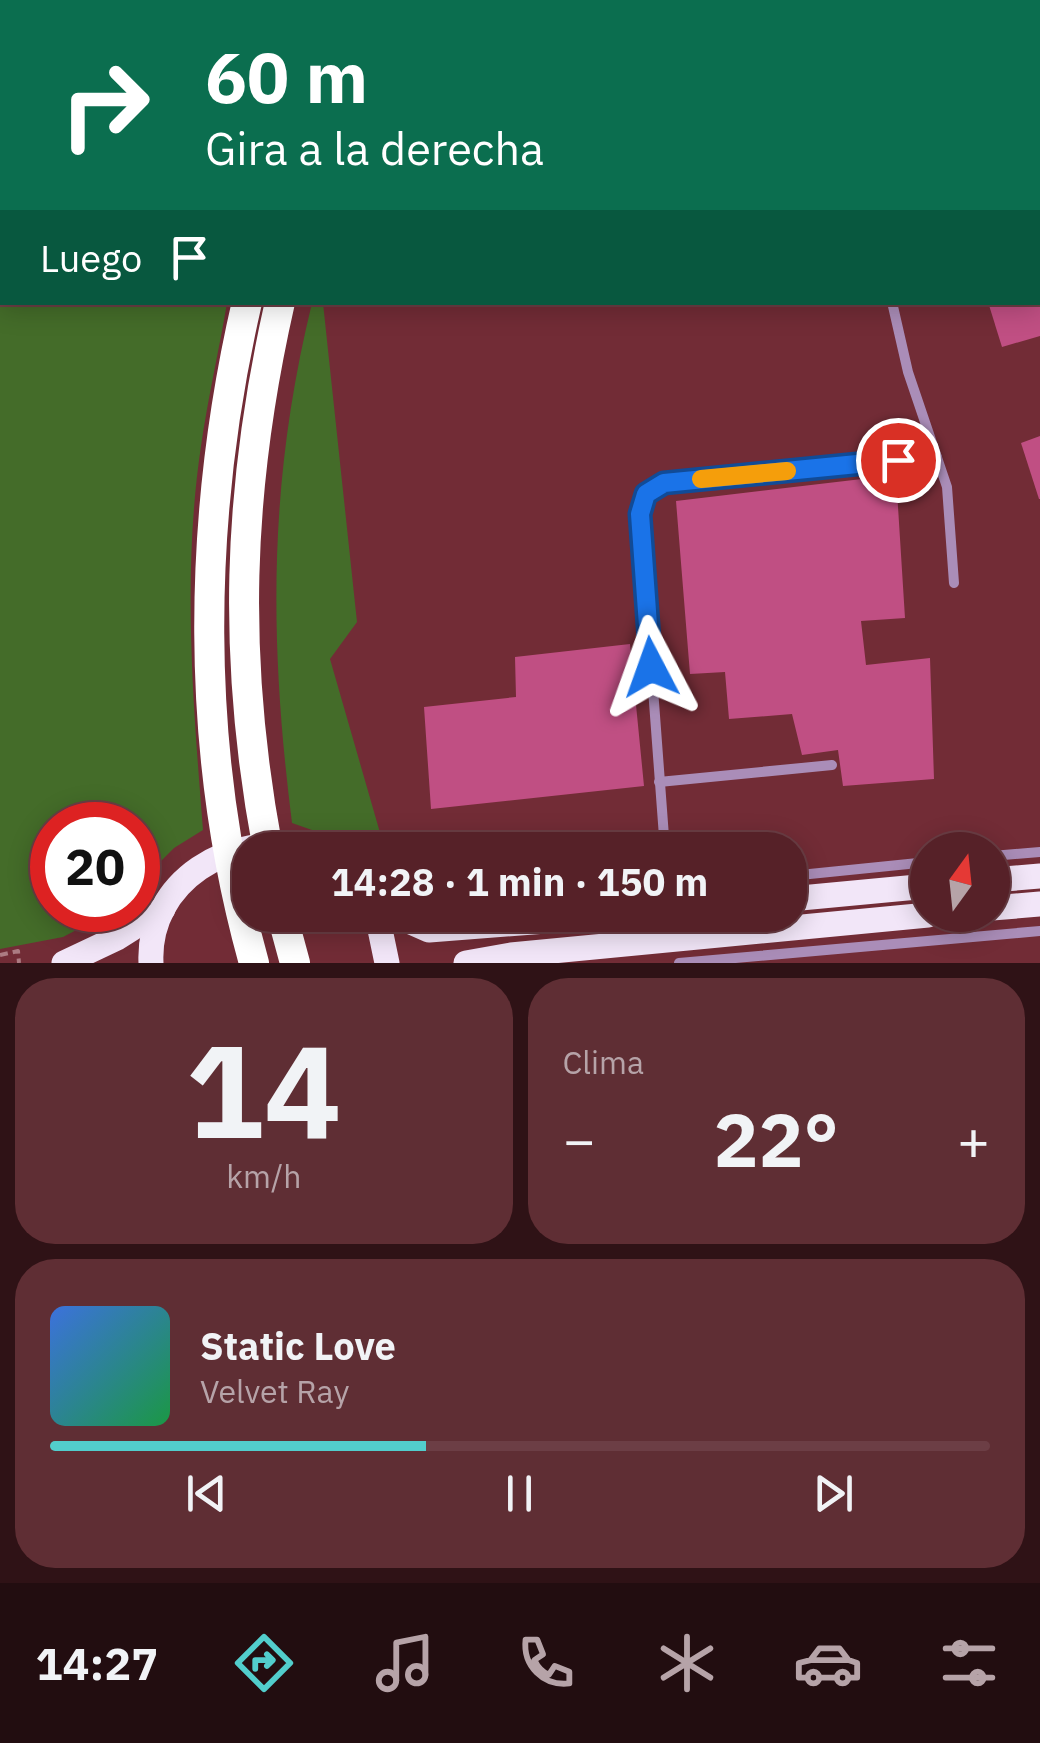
<!DOCTYPE html>
<html lang="es">
<head>
<meta charset="utf-8">
<style>
	:root { --surface:#562128; --page:#5f2e34; --text:#f1f3f6; --muted:#b6a3a8; --line:#6c3e45; --accent:#52cdcc }
	body { margin:0; font-family:"IBM Plex Sans",sans-serif; background:var(--page); color:var(--text); height:100vh; display:flex; flex-direction:column; font-size:38px; white-space:nowrap }
	* { box-sizing:border-box; margin:0 }
	p { font-size:32px; color:var(--muted) }
	.icon { flex:none; width:55px; height:55px; fill:none; stroke:currentColor; stroke-width:2; stroke-linecap:round; stroke-linejoin:round }
	.map { position:relative; height:963px; overflow:hidden }
	.details { display:flex; flex-direction:column; gap:15px; padding:15px; background:#2f1216; flex:1 }
	.details>* { flex:none }
	.top-card { position:absolute; left:0px; top:0px; width:1040px; height:305px; box-shadow:0 5px 25px #0003,0 0 0 2px var(--line); background:#0b6e4f; color:#fff; overflow:hidden }
	.needle { width:65px; rotate:15deg }
	.controls { position:absolute; left:910px; top:832px; display:grid; gap:20px }
	.controls a { display:grid; place-items:center; width:100px; height:100px; border-radius:50%; background:var(--surface); box-shadow:0 5px 25px #0003,0 0 0 2px var(--line); font-size:50px }
	.speed { position:absolute; left:30px; top:802px; display:flex; gap:20px; font-size:50px; font-weight:700; text-align:center }
	.speed>* { display:grid; place-content:center; width:130px; height:130px; border-radius:50%; background:var(--surface); box-shadow:0 5px 25px #0003,0 0 0 2px var(--line); line-height:1 }
	.speed .limit { border:15px solid #d22; background:#fff; color:#111 }
	.pin { position:absolute; display:grid; place-items:center; width:85px; height:85px; color:#fff; margin:-42px; border:5px solid #fff; border-radius:50%; box-shadow:0 2px 10px #0007 }
	.me { position:absolute; width:110px; margin:-55px; rotate:356deg; stroke-linejoin:round; filter:drop-shadow(0 0 8px #0008) }
	.turn { display:flex; align-items:center; gap:35px; height:210px; padding:0 40px; font-size:45px }
	.turn .icon { width:130px; height:130px; stroke-width:2.5 }
	.turn b { display:block; font-size:70px; line-height:85px }
	.then { display:flex; align-items:center; height:95px; padding:0 40px; background:#0003; gap:20px; font-size:38px }
	.big { font-size:75px; font-weight:800; line-height:1.1 }
	.details .card { flex:1; display:flex; flex-direction:column; justify-content:center; gap:15px; min-width:0; padding:0 35px; border-radius:40px; background:var(--page) }
	.details .dial { align-items:center; gap:0 }
	.dial b { font-size:130px; line-height:1 }
	.song { display:flex; align-items:center; gap:30px }
	.cover { width:120px; height:120px; border-radius:15px; background:linear-gradient(135deg,hsl(220 70% 55%),hsl(140 70% 35%)) }
	.played { height:10px; border-radius:5px; background:linear-gradient(90deg,var(--accent) 40%,var(--line) 40%) }
	.keys { display:flex; justify-content:space-around; direction:ltr }
	.heat { display:flex; justify-content:space-between; align-items:center; font-size:55px; direction:ltr }
	.details .tiles { flex:1; display:grid; gap:15px; grid-template-columns:1fr 1fr }
	.card:last-child { grid-column:span 2 }
	.trip { position:absolute; left:232px; top:832px; width:575px; height:100px; border-radius:40px; background:var(--surface); box-shadow:0 5px 25px #0003,0 0 0 2px var(--line); font-weight:800; line-height:100px; text-align:center }
	.menu { display:flex; height:160px; justify-content:space-around; align-items:center; background:#220d10; color:var(--muted) }
	.menu .icon { width:70px; height:70px }
	.menu .current { color:var(--accent) }
	.menu b { font-size:45px; color:var(--text) }
	.map>svg:first-child { display:block }
	.green { fill:#446c29 }
	.building { fill:#c04f83 }
	.lines { fill:none; stroke-linecap:round; stroke-linejoin:round }
	.path { stroke:#ac7b82; stroke-width:4; stroke-dasharray:8 5; stroke-linecap:butt }
	.lane { stroke:#aa8db8; stroke-width:10 }
	.secondary { stroke:#e2b3f7; stroke-width:20 }
	.primary { stroke:#f2e6f8; stroke-width:25 }
	.highway { stroke:#fff; stroke-width:30 }
	.rail-casing { stroke:#d9b9bc; stroke-width:10 }
	.rail { stroke:#66212b; stroke-width:6; stroke-dasharray:19; stroke-linecap:butt }
	.route-casing { stroke:#114b97; stroke-width:25 }
	.route { stroke:#1a73e8; stroke-width:18 }
	.slow { stroke:#f59e0b; stroke-width:18 }
</style>
</head>
<body>
<div class="map">
<svg width="1040" height="963" viewBox="0 0 1040 963">
	<rect width="100%" height="100%" fill="#722c36"/>
	<g class="green">
		<path d="M0 255 2 302 227 303C219 350 208 398 201 446 182 573 193 703 203 830L174 848 138 884V825H52V910H115L63 937 0 949Z"/>
		<path d="M312 303H323L357 622 330 659 385 850H351L329 836 292 823C269 640 268 483 312 303Z"/>
	</g>
	<g class="building">
		<path d="M988 302H1040V336L1002 347Z"/>
		<path d="M1040 436V499H1039L1021 443Z"/>
		<path d="M896 475 905 618 861 621 866 665 930 658 934 779 843 786 838 750 802 755 792 714 729 719 725 672 690 674 676 501Z"/>
		<path d="M630 644 644 786 431 809 424 707 516 697 515 657Z"/>
	</g>
	<g class="lines">
		<path class="path" d="M0 955 18 951 19 963"/>
		<g class="lane">
			<path d="M892 302 908 372 947 487 954 583"/>
			<path d="M659 782 832 765"/>
			<path d="M665 850 640 514 646 494 664 483 937 457"/>
			<path d="M992 856 1040 852"/>
			<path d="M790 876 928 862"/>
			<path d="M679 963 1040 931"/>
		</g>
		<g class="secondary">
			<path d="M581 2 601 0"/>
			<path d="M0 15H2"/>
		</g>
		<g class="primary">
			<path d="M992 880 1040 876"/>
			<path d="M790 899 928 886"/>
			<path d="M992 908 1040 904"/>
			<path d="M377 915 387 963"/>
			<path d="M395 915 429 930 624 915"/>
			<path d="M64 963 117 938 163 909"/>
			<path d="M151 963C147 881 232 830 306 850"/>
			<path d="M466 963 511 955 928 915"/>
		</g>
		<g class="highway">
			<path d="M350 2 351 0"/>
			<path d="M395 2 396 0"/>
			<path d="M474 2 478 0"/>
			<path d="M247 302C197 518 194 749 254 963"/>
			<path d="M268 850C232 659 237 491 280 302"/>
			<path d="M282 915 295 963"/>
		</g>
		<defs>
			<g id="rail">
				<path d="M1038 22H1040"/>
				<path d="M1038 48H1040"/>
				<path d="M0 185 2 184"/>
				<path d="M0 233 2 232"/>
			</g>
		</defs>
		<use href="#rail" class="rail-casing"/>
		<use href="#rail" class="rail"/>
	</g>
	<g class="lines">
		<defs>
			<path id="route" d="M651 667 640 514 646 494 664 483 898 460"/>
		</defs>
		<use href="#route" class="route-casing"/>
		<use href="#route" class="route"/>
		<path class="slow" d="M701 479 787 471"/>
	</g>
</svg>
<div class="controls">
<a><svg class="needle" viewBox="-14 -14 28 28"><path d="M0-13l5 13h-10z" fill="#e53935"/><path d="M0 13l5-13h-10z" fill="#b6a3a8"/></svg></a>
</div>
<div class="speed"><div class="limit">20</div></div>
<div class="pin" style="left:898px;top:460px;background:#d93025"><svg class="icon" aria-label="arrive" viewBox="0 0 24 24"><path d="M6 21V4h12l-3 4 3 4H6"/></svg></div>
<svg class="me" style="left:651px;top:667px" viewBox="-20 -20 40 40"><path d="M0-17L14 15 0 8-14 15z" fill="#1a73e8" stroke="#fff" stroke-width="4"/></svg>
<div class="trip">14:28 · 1 min · 150 m</div>
<div class="top-card">
<div class="turn"><svg class="icon" aria-label="right" viewBox="0 0 24 24"><path d="M7 20v-9h11M14 6l5 5-5 5"/></svg><div><b>60 m</b>Gira a la derecha</div></div>
<div class="then">Luego<svg class="icon" aria-label="arrive" viewBox="0 0 24 24"><path d="M6 21V4h12l-3 4 3 4H6"/></svg></div>
</div>
</div>
<section class="details">
<div class="tiles">
<div class="card dial"><b>14</b><p>km/h</p></div>
<div class="card"><p>Clima</p>
<div class="heat"><a>−</a><b class="big">22°</b><a>+</a></div>
</div>
<div class="card">
<div class="song"><i class="cover"></i><div><b>Static Love</b><p>Velvet Ray</p></div></div>
<div class="played"></div>
<div class="keys"><svg class="icon" aria-label="previous" viewBox="0 0 24 24"><path d="M18 5L8 12l10 7zM5 5v14"/></svg><svg class="icon" aria-label="pause" viewBox="0 0 24 24"><path d="M8 5v14M16 5v14"/></svg><svg class="icon" aria-label="next" viewBox="0 0 24 24"><path d="M6 5l10 7-10 7zM19 5v14"/></svg></div>
</div>
</div>
</section>
<nav class="menu">
<b>14:27</b>
<svg class="icon current" aria-label="directions" viewBox="0 0 24 24"><path d="M12 3l9 9-9 9-9-9zM9 14v-3h6M13 9l2 2-2 2"/></svg>
<svg class="icon" aria-label="music" viewBox="0 0 24 24"><path d="M9 18V5l10-2v13"/><circle cx="6" cy="18" r="3"/><circle cx="16" cy="16" r="3"/></svg>
<svg class="icon" aria-label="phone" viewBox="0 0 24 24"><path d="M5 4h4l2 5-3 2q2 4 5 5l2-3 5 2v4C11 20 4 13 5 4z"/></svg>
<svg class="icon" aria-label="climate" viewBox="0 0 24 24"><path d="M12 3v18M4 7l16 10M4 17L20 7"/></svg>
<svg class="icon" aria-label="car" viewBox="0 0 24 24"><path d="M5 17H2v-5l4-1 3-4h7l3 4 3 1v5h-3M9 17h6M6 11h13"/><circle cx="7" cy="17" r="2"/><circle cx="17" cy="17" r="2"/></svg>
<svg class="icon" aria-label="filters" viewBox="0 0 24 24"><path d="M4 7h16M4 17h16"/><circle cx="9" cy="7" r="2"/><circle cx="15" cy="17" r="2"/></svg>
</nav>
</body>
</html>
